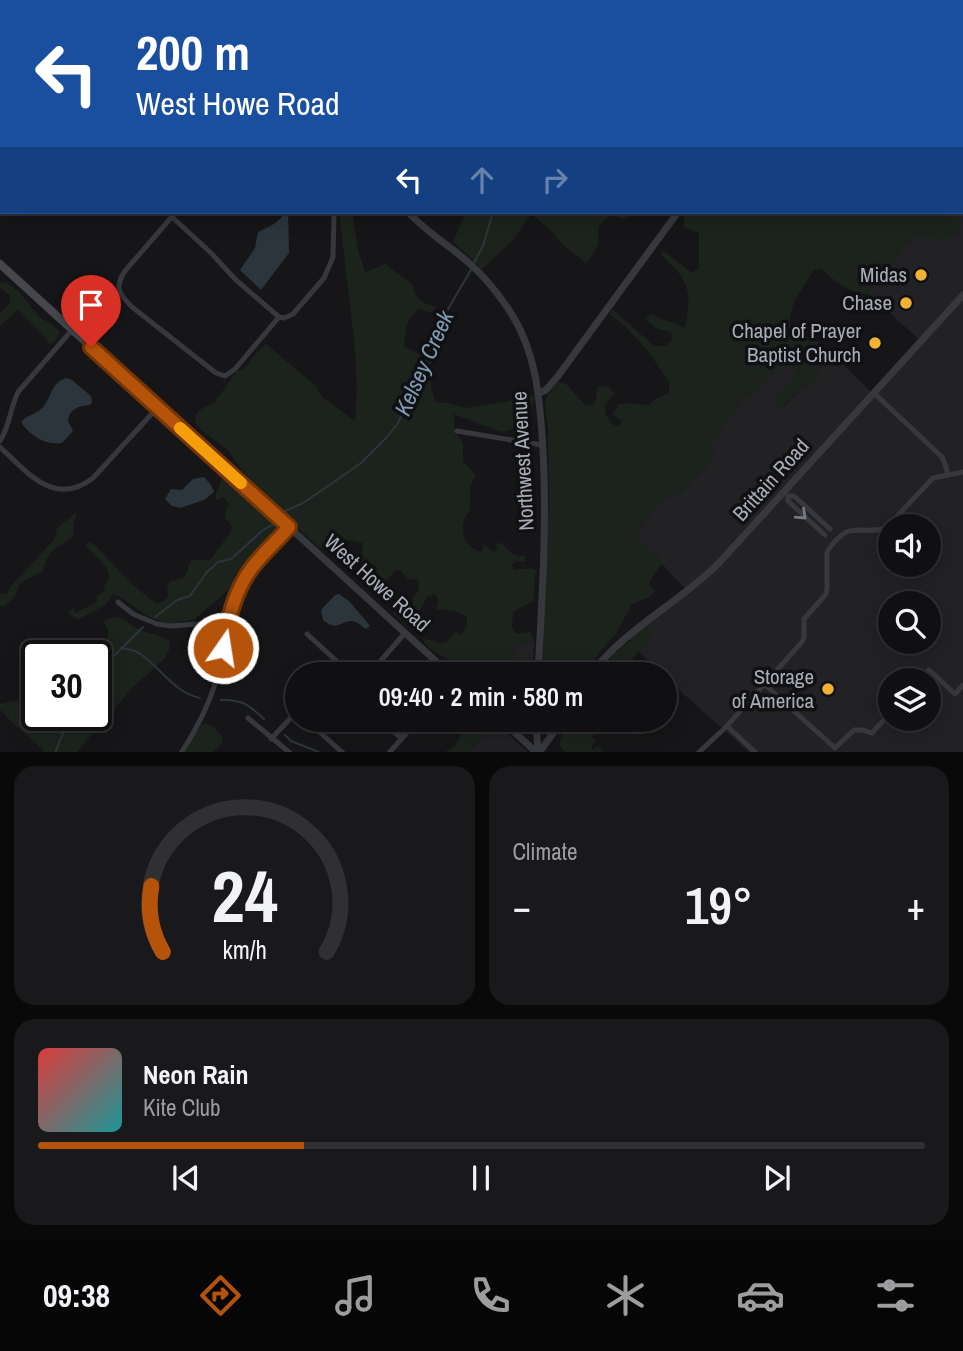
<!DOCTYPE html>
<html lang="en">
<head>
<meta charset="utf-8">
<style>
	:root { --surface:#101012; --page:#19191b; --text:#f1f3f6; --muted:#9c9d9f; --line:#303032; --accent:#b45309 }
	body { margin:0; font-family:"Archivo Narrow",sans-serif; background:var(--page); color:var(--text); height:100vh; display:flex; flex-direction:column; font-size:26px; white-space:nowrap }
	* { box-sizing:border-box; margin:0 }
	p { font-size:23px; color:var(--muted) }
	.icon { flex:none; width:38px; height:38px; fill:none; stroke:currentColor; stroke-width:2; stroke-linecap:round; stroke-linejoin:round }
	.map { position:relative; height:752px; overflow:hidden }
	.sheet { display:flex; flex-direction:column; gap:14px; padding:14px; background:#09090a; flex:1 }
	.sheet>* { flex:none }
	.hud { position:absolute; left:0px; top:0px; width:964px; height:214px; box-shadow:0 4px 18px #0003,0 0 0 2px var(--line); background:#1a4fa0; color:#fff; overflow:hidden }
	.controls { position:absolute; left:878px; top:514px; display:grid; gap:14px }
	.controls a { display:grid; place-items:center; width:63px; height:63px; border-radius:50%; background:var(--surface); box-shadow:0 4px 18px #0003,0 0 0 2px var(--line); font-size:35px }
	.speed { position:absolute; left:21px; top:640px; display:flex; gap:14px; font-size:35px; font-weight:700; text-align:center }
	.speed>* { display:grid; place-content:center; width:91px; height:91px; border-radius:50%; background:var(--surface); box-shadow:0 4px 18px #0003,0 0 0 2px var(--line); line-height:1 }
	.speed .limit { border:4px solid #111; border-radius:10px; background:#fff; color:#111 }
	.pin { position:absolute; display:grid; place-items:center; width:60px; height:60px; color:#fff; margin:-72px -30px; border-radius:50% 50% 50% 0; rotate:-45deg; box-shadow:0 0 7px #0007 }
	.pin .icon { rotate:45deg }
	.me { position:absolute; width:77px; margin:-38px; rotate:13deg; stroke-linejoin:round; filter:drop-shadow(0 0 5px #0008) }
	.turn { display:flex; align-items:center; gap:24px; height:147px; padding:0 21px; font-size:32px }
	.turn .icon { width:91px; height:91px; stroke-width:2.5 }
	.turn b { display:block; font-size:49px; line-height:60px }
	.lanes { display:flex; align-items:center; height:66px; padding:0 21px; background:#0003; justify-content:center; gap:35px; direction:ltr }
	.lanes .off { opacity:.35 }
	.big { font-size:52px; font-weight:600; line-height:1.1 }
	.sheet .tile { flex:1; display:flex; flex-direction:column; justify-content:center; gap:10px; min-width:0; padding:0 24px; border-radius:21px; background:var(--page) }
	.sheet .dial { align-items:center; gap:0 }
	.dial svg { height:182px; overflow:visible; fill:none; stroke:var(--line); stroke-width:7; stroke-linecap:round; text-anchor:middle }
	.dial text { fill:var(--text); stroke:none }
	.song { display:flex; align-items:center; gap:21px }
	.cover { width:84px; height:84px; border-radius:10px; background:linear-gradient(135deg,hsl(0 70% 55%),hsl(180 70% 35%)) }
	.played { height:7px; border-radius:4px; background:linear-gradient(90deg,var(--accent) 30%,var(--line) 30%) }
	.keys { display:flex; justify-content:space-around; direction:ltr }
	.heat { display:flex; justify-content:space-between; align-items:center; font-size:38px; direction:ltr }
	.sheet .tiles { flex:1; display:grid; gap:14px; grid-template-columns:1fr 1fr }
	.tile:last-child { grid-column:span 2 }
	.trip { position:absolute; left:285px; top:662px; width:392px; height:70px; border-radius:35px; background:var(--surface); box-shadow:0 4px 18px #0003,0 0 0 2px var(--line); font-weight:600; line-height:70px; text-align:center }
	.tab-bar { display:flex; height:112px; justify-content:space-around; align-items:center; background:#060607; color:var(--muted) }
	.tab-bar .icon { width:49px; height:49px }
	.tab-bar .active { color:var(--accent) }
	.tab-bar b { font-size:32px; color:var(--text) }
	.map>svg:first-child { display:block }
	.built { fill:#222225; fill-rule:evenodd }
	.green { fill:#1c231d }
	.water { fill:#2c353c }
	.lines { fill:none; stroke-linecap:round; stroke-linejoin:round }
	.stream { stroke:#2c353c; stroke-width:2 }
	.minor { stroke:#37383d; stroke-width:5 }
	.tertiary { stroke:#37383d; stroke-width:7 }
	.secondary { stroke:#45474d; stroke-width:8 }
	.oneway { stroke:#757881 }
	.route-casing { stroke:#753606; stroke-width:18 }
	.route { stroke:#b45309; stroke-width:12 }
	.slow { stroke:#f59e0b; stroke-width:12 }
	.poi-dot { fill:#f2b134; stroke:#111113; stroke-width:2.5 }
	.labels { text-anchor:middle; stroke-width:7; stroke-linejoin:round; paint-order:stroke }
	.poi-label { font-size:21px; fill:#a8adb8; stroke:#111113; text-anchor:end }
	.street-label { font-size:21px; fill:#a8adb8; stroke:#111113 }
	.water-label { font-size:23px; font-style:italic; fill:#7f9bb3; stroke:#111113 }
</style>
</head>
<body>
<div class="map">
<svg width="963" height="753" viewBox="0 0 963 753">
	<rect width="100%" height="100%" fill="#161618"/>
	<g class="built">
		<path d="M963 155V752H749L672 684 665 677V674H662L640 653 627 636 687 591 662 564 658 557 638 542 636 534 657 504 671 496 682 493 691 482 704 470 711 449 710 446 737 406 772 374 781 366 792 365 797 373 795 379 786 389 777 394 785 405 804 386 815 380 819 373 807 365 805 353 810 342 814 339 831 353 873 394 921 341 869 295 871 288 897 258 903 247 922 232 960 223 946 212H962ZM891 527H929V565H891ZM891 604H929V642H891ZM891 681H929V719H891Z"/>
		<path d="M534 641 533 674H505L506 668 514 659 515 645Z"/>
		<path d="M487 719H491L528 752 467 753 483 735 479 730Z"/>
	</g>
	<g class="green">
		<path d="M339 212H352L358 250 365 272 379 267 385 263C394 272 403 277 413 285 414 299 424 304 437 307L431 313 419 309C406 317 405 332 404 346L419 354 426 347 430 333 439 320 446 322 440 351 428 368 432 392 436 403H447L465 408 510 401 524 391 535 398 531 406 512 429 501 432 454 414V426L463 445V461L476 476C472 482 469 488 470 497 470 500 471 504 470 508 470 512 467 514 465 518 459 533 466 549 482 552L484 545 493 552 498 549 495 544 502 543C509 551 512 557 524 556L526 562 517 561 512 564 514 570 531 568 536 570 533 601 513 612 512 627 516 634 530 632 534 641 515 645 514 659 506 668 505 674H465C456 657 431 657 422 638L443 644 449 641 455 632 461 635 467 626V616L455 611 436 609 438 600 435 594 427 597 418 614 421 618 428 616 434 619 433 626 419 633 393 614 395 608 400 605 408 609 413 604 412 598 419 590V580L414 579 409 580 400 570H395L379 592H374L370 589 367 580 363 578 360 561 363 549V543L348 540 339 547 327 544 323 549 317 546 269 500 259 487 242 471 227 449 201 430 196 424 195 416 201 409 214 403 237 371 244 369 259 350 266 344 315 385 322 397 355 421 357 392 355 348Z"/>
		<path d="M466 212H635C626 223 622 217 610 216 596 225 599 228 598 242 597 250 591 257 586 263L562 244 550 229 531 214 512 241 482 269 453 242Z"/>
		<path d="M684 212H716L718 213 723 212H946L960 223 959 232C944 246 939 240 922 232L903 247 897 258 871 288 869 295C847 292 837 282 821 269L814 270C801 291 781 313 794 338L798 339 808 337 810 342 805 353 807 365C814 370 822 373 821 383L815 380 804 386 779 409 774 401C779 389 792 386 797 373L792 365 781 366 737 406 710 446 715 452 704 470 691 482 682 493 671 496 657 504 636 534 638 542 658 557 662 564 652 577 649 585 655 592 649 597 632 604 617 632 582 674H542L549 498 548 428 545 405 547 396 558 382 566 384 586 406 592 405 596 400 597 387 607 386 614 393 605 405V414L612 424 619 427 622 421 613 414 619 404 629 403 648 405 655 399 669 393V382L648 351 625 326 610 315 612 309 654 346H665L673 339 671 332C660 330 653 328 646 319L650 314 685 328C692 290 690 281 661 255L662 250 692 273 699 268V232L684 228Z"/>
		<path d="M3 282C21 288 28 306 41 318 44 321 48 321 51 324 55 326 57 329 60 332L57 338 50 345 45 337 18 310 0 326V313L10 303V295L0 288V283Z"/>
		<path d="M223 479 263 513 275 527 276 531 263 541 255 549 251 558 235 574 233 586 195 619 174 623H166L147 616 121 597 113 594 105 605 79 619C74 619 71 616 68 612L73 608 75 613 97 602V596L105 590 104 586C119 572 95 557 86 546L89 542 96 546C115 566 133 588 156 603L164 601 168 596 167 586 171 581 184 578 188 571V565L192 560H210L230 533 232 527 225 517 226 509 230 505 223 497 216 500V494L221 480Z"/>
		<path d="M74 514H77L74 521 73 537C57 548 48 549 43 571L19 584C16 601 13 596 4 607L0 605V594H7L10 587 54 540 57 532 55 530Z"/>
		<path d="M114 617C124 618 128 623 136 628 148 634 160 634 170 642L169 650 164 659 133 687 77 752H44C35 740 23 733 13 723 8 719 6 714 0 710V704L16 700 35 703 37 699V716H96V656H55L57 654 94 644 108 638V630L104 621Z"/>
		<path d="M647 627 650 629 652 635 650 640 627 664 625 674H598L614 654Z"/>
		<path d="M456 719H487L479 730 483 735 467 752H445L455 746 461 735 460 731 455 728Z"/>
		<path d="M567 719H595V733L592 737 596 741 593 744 591 751 598 746 604 752H565L559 744Z"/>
		<path d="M206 723 215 728 216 731 221 735 223 742 213 752 184 753 201 725Z"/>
	</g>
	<g class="water">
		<path d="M285 212H288L289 253 261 290 240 270 255 248 258 232C268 227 280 223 285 212Z"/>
		<path d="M66 378 72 380 91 396 92 403 89 405C79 406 69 409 68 421L73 431 62 443C44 445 33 437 22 424V421C28 415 35 414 41 409 51 400 51 382 66 378Z"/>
		<path d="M204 477 211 485 214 492 204 500 180 508 172 506 165 499 171 489 182 490 193 479Z"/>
		<path d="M339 594 350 602 370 626 366 629C361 626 356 620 350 621 338 623 337 631 323 620L321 610 335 595Z"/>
	</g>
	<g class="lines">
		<g class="stream">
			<path d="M657 2 659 0"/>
			<path d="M474 263 483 246 493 212"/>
			<path d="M285 511 303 503 334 482 361 463 387 437 398 423 441 327 444 316 472 268"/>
			<path d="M155 617 177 600 190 596 206 573 218 562 231 559 263 530 272 525"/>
			<path d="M121 648C126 649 132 649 137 652 160 665 172 692 200 698"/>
			<path d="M96 670 111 659 143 627"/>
			<path d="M221 700C242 699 249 705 264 719"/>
			<path d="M285 735 291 741 321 753"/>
			<path d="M55 753 70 716"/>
		</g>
		<g class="minor">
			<path d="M15 0 16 2"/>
			<path d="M151 0 153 2"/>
			<path d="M0 76 2 74"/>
			<path d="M0 177H2"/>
			<path d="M176 212 125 271C114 287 119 294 132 307L216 373 225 376 235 369 279 317 284 318 293 314 324 278 333 257 334 212"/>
			<path d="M172 217 210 252 236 280 279 317"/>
			<path d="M874 393 942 457 946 467 948 475"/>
			<path d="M457 431 542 445"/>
			<path d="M0 441C10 425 10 409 18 392L72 330"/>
			<path d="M0 447C27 472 54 508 93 478L158 407"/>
			<path d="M825 535 788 501V496H794L830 529"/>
			<path d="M118 602 133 614 157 624 171 626 197 624 227 630"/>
			<path d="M307 634 342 666 346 674"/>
			<path d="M362 674 377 665 405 633"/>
			<path d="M919 681 929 670 955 694 963 685"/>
			<path d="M764 684 835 748 854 730H862L872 733 891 712"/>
			<path d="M248 718 290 753"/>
			<path d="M305 719 343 753"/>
			<path d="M379 719 402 739"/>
			<path d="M727 726 756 753"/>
			<path d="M271 739 298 710"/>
			<path d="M181 753C198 727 212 700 219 669 226 642 228 612 241 586 253 563 272 546 289 527"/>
			<path d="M389 753 419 719"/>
			<path d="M698 753 725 728 802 642 804 638V619L826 594 827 589V552C848 520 855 534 885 529L933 478 963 472"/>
		</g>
		<g class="tertiary">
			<path d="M356 0V2"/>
			<path d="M821 2 822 0"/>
			<path d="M408 212C426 232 449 245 469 263 484 276 496 291 507 307 537 350 540 400 543 450 547 525 542 599 538 674"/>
			<path d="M539 393 546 390 558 376 678 212"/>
			<path d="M289 527 450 674"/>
			<path d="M591 674C626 628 679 603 719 563L963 295"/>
			<path d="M500 719 537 753"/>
			<path d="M536 719 538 753"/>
			<path d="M539 753 563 719"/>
		</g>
		<path class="secondary" d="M0 264 289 527"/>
	</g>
	<defs><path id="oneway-chevron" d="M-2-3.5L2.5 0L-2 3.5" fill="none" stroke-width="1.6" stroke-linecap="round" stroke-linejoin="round" transform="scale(1.75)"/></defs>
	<use class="oneway" href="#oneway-chevron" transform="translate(802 515) rotate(43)"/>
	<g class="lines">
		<defs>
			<path id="route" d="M91 347 289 527C277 541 262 554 251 569 234 592 228 620 223 648"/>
		</defs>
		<use href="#route" class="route-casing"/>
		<use href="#route" class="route"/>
		<path class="slow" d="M180 428 241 483"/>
	</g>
	<g class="poi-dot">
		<circle cx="921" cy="275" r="7"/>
		<circle cx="906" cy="303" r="7"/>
		<circle cx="875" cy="343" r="7"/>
		<circle cx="828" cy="689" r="7"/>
	</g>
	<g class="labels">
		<g class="poi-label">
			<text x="907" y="282">Midas</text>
			<text x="892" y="310">Chase</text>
			<text x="861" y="338">Chapel of Prayer<tspan x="861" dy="24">Baptist Church</tspan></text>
			<text x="814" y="684">Storage<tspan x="814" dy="24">of America</tspan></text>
		</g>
		<g class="street-label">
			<text transform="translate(523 461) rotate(-93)" y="7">Northwest Avenue</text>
			<text transform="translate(771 480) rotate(-48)" y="7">Brittain Road</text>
			<text transform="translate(377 583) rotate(42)" y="7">West Howe Road</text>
		</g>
		<g class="water-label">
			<text transform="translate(424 363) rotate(-66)" y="8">Kelsey Creek</text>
		</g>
	</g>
</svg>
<div class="controls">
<a><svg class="icon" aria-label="sound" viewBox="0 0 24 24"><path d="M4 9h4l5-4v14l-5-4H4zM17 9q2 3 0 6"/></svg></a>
<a><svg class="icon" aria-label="search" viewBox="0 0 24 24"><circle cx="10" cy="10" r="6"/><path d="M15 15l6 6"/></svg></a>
<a><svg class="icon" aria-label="layers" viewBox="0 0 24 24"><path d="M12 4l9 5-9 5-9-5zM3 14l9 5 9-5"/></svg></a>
</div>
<div class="speed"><div class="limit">30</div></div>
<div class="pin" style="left:91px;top:347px;background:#d93025"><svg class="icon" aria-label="arrive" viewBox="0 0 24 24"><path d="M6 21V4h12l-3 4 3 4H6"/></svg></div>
<svg class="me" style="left:223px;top:648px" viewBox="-20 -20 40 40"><circle r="17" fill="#b45309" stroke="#fff" stroke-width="3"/><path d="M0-11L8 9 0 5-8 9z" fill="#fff"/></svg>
<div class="trip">09:40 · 2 min · 580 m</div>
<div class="hud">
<div class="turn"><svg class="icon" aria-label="left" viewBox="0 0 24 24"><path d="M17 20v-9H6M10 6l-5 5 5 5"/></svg><div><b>200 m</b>West Howe Road</div></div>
<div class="lanes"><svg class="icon" aria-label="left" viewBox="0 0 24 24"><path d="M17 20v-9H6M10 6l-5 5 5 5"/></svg><svg class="icon off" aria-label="ahead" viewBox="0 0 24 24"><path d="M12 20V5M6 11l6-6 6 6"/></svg><svg class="icon off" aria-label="right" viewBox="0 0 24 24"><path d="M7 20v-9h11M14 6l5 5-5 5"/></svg></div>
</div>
</div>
<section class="sheet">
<div class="tiles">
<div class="tile dial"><svg viewBox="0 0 100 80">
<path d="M14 69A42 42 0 1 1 86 69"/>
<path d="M14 69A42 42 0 0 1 9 40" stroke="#b45309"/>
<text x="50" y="56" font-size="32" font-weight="700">24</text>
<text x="50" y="72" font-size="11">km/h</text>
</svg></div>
<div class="tile"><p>Climate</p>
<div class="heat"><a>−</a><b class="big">19°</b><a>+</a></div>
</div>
<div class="tile">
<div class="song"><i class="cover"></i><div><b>Neon Rain</b><p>Kite Club</p></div></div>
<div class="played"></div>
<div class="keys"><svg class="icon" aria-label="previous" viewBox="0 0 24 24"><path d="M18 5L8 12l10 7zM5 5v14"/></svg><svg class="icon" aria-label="pause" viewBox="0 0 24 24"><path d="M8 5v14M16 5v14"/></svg><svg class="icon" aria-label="next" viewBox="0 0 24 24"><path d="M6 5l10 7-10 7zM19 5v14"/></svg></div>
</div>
</div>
</section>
<nav class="tab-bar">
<b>09:38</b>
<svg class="icon active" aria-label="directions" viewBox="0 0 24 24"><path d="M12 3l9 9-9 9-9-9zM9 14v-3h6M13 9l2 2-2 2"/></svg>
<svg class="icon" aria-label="music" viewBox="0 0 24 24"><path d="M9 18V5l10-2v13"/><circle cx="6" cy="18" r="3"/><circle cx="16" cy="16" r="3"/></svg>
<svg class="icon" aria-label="phone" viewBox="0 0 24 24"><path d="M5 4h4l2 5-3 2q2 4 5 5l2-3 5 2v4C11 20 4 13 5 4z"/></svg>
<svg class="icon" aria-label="climate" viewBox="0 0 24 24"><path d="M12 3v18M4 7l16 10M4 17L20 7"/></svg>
<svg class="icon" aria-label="car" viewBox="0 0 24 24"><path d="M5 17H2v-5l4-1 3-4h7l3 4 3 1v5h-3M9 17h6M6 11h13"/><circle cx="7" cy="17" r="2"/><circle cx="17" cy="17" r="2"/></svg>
<svg class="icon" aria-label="filters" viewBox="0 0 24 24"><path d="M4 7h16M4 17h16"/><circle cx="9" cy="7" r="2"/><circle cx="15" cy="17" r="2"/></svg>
</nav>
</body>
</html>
